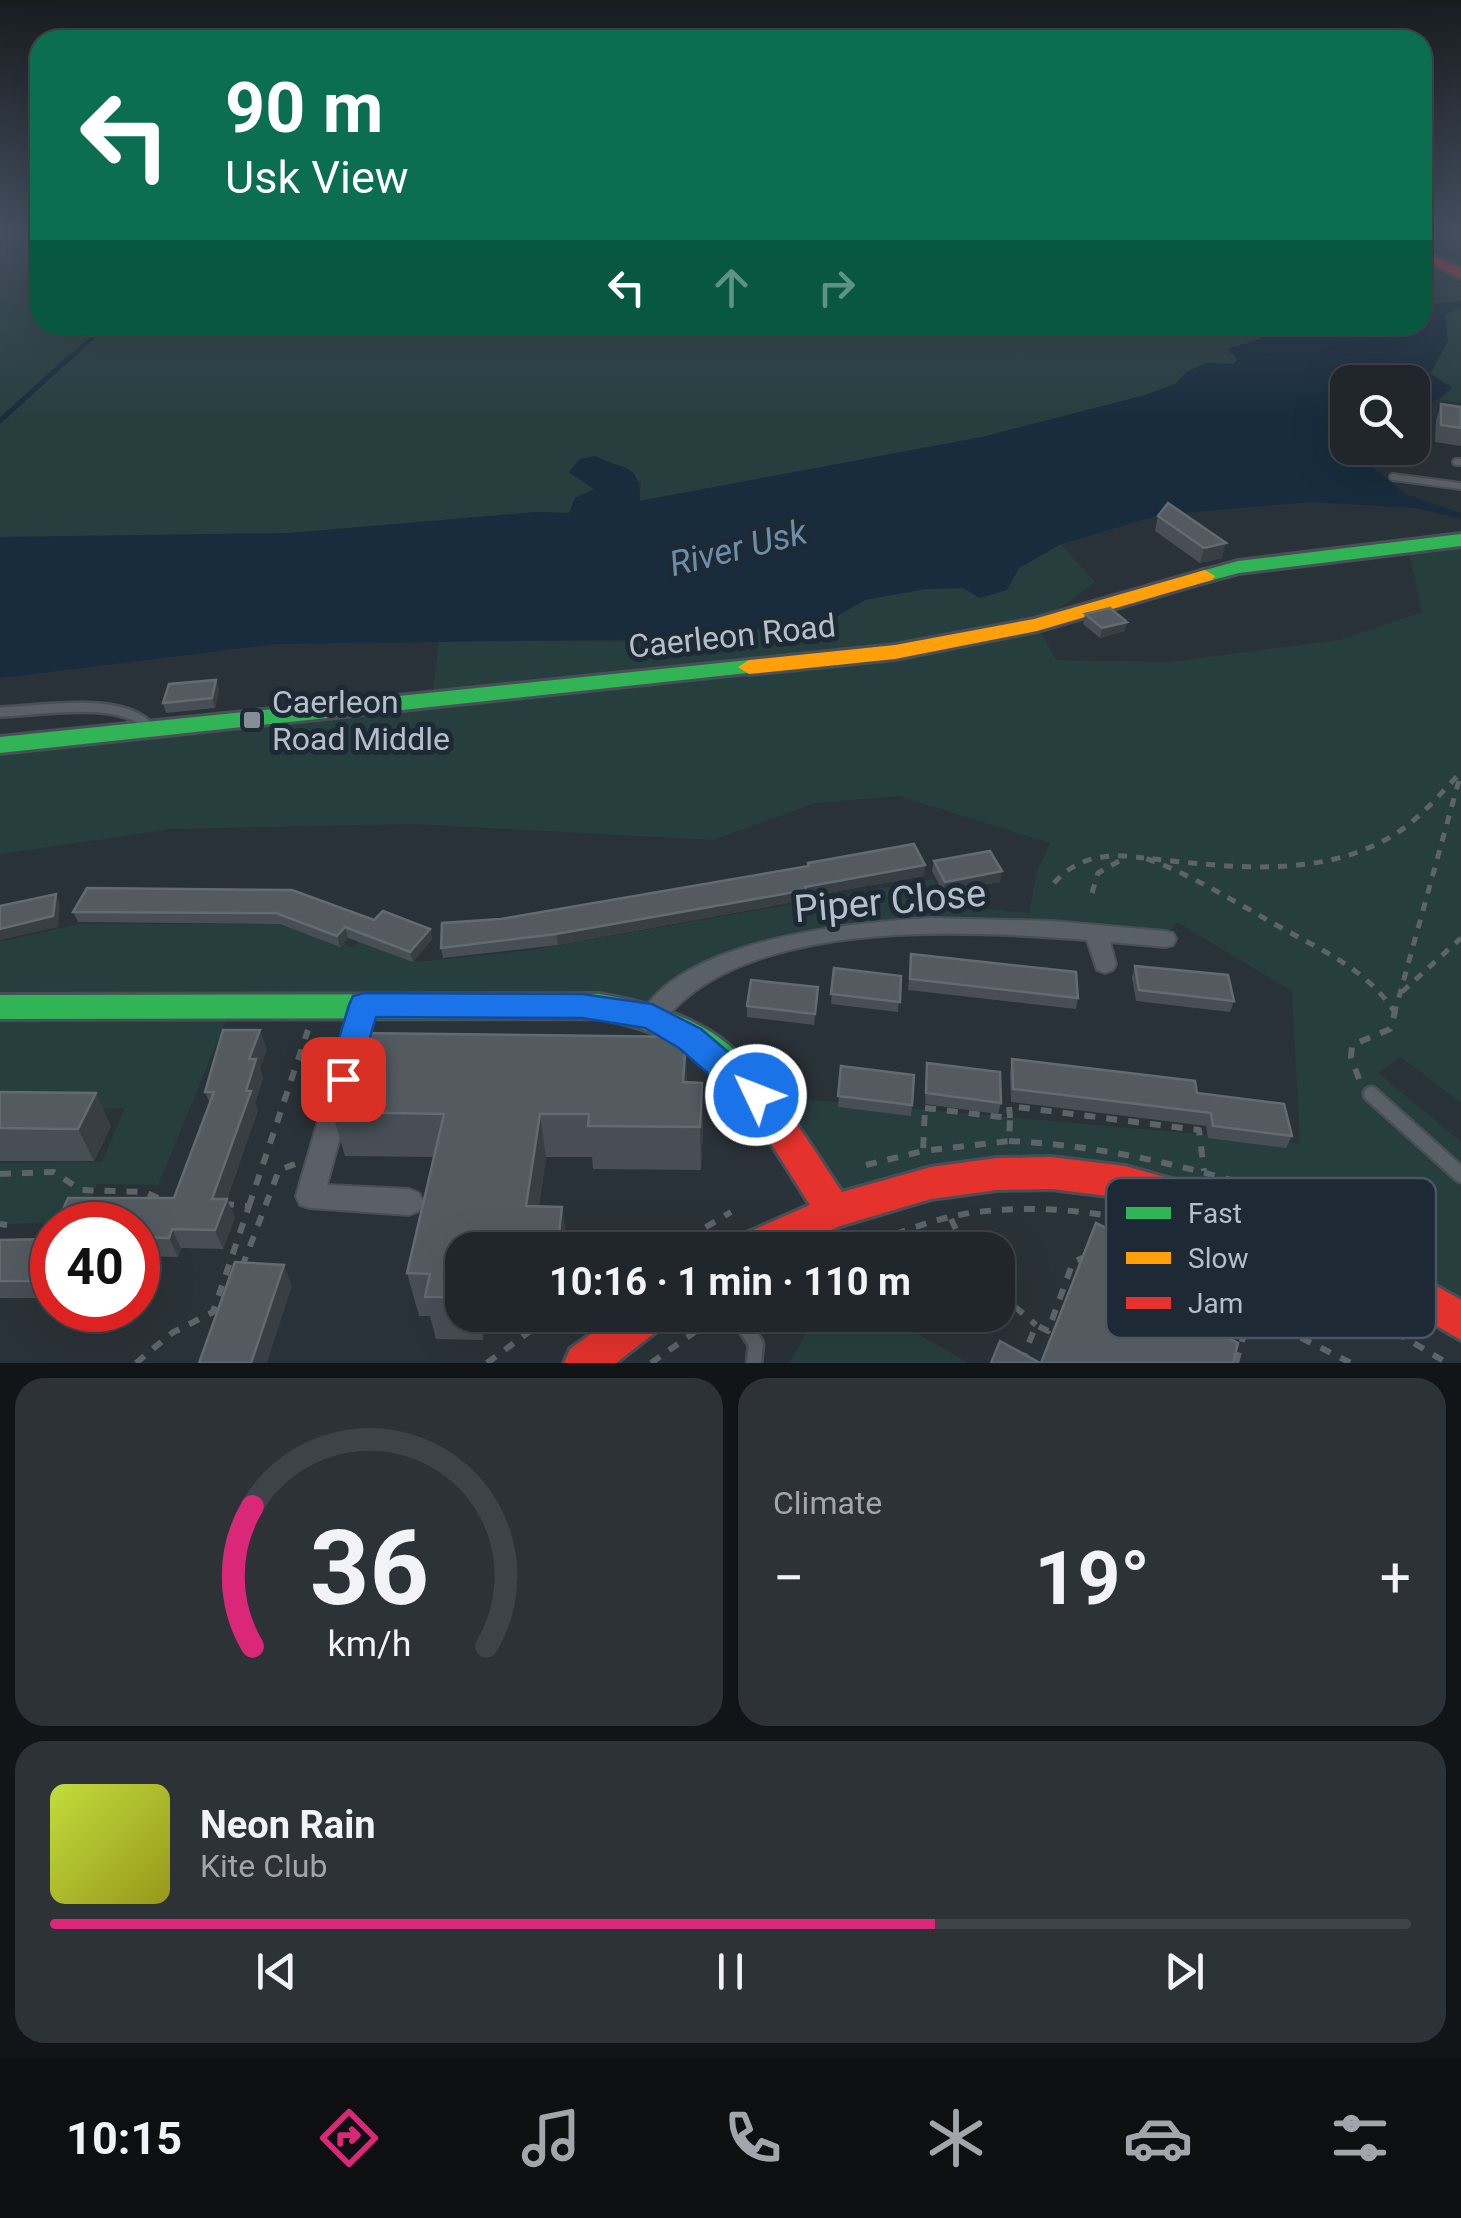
<!DOCTYPE html>
<html lang="en">
<head>
<meta charset="utf-8">
<style>
	:root { --surface:#20262b; --page:#2d3237; --text:#f1f3f6; --muted:#a2a5a9; --line:#3d4347; --accent:#db2777 }
	body { margin:0; font-family:Roboto,sans-serif; background:var(--page); color:var(--text); height:100vh; display:flex; flex-direction:column; font-size:38px; white-space:nowrap }
	* { box-sizing:border-box; margin:0 }
	p { font-size:32px; color:var(--muted) }
	.icon { flex:none; width:55px; height:55px; fill:none; stroke:currentColor; stroke-width:2; stroke-linecap:round; stroke-linejoin:round }
	.map { position:relative; height:1363px; overflow:hidden }
	.sheet { display:flex; flex-direction:column; gap:15px; padding:15px; background:#121518; flex:1 }
	.sheet>* { flex:none }
	.guide { position:absolute; left:30px; top:30px; width:1402px; height:305px; border-radius:30px; box-shadow:0 10px 40px #0002,0 0 0 2px var(--line); background:#0b6e4f; color:#fff; overflow:hidden }
	.buttons { position:absolute; left:1330px; top:365px; display:grid; gap:20px }
	.buttons a { display:grid; place-items:center; width:100px; height:100px; border-radius:20px; background:var(--surface); box-shadow:0 10px 40px #0002,0 0 0 2px var(--line); font-size:50px }
	.speed { position:absolute; left:30px; top:1202px; display:flex; gap:20px; font-size:50px; font-weight:700; text-align:center }
	.speed>* { display:grid; place-content:center; width:130px; height:130px; border-radius:50%; background:var(--surface); box-shadow:0 10px 40px #0002,0 0 0 2px var(--line); line-height:1 }
	.speed .limit { border:15px solid #d22; background:#fff; color:#111 }
	.pin { position:absolute; display:grid; place-items:center; width:85px; height:85px; color:#fff; margin:-42px; border-radius:20px; box-shadow:0 5px 15px #0006 }
	.me { position:absolute; width:110px; margin:-55px; rotate:313deg; stroke-linejoin:round; filter:drop-shadow(0 0 8px #0008) }
	.turn { display:flex; align-items:center; gap:35px; height:210px; padding:0 30px; font-size:45px }
	.turn .icon { width:130px; height:130px; stroke-width:2.5 }
	.turn b { display:block; font-size:70px; line-height:85px }
	.lanes { display:flex; align-items:center; height:95px; padding:0 30px; background:#0003; justify-content:center; gap:50px; direction:ltr }
	.lanes .off { opacity:.35 }
	.big { font-size:75px; font-weight:700; line-height:1.1 }
	.sheet .widget { flex:1; display:flex; flex-direction:column; justify-content:center; gap:15px; min-width:0; padding:0 35px; border-radius:30px; background:var(--page) }
	.sheet .dial { align-items:center; gap:0 }
	.dial svg { height:260px; overflow:visible; fill:none; stroke:var(--line); stroke-width:7; stroke-linecap:round; text-anchor:middle }
	.dial text { fill:var(--text); stroke:none }
	.song { display:flex; align-items:center; gap:30px }
	.cover { width:120px; height:120px; border-radius:15px; background:linear-gradient(135deg,hsl(70 70% 55%),hsl(60 70% 35%)) }
	.played { height:10px; border-radius:5px; background:linear-gradient(90deg,var(--accent) 65%,var(--line) 65%) }
	.keys { display:flex; justify-content:space-around; direction:ltr }
	.heat { display:flex; justify-content:space-between; align-items:center; font-size:55px; direction:ltr }
	.sheet .tiles { flex:1; display:grid; gap:15px; grid-template-columns:1fr 1fr }
	.widget:last-child { grid-column:span 2 }
	.trip { position:absolute; left:445px; top:1232px; width:570px; height:100px; border-radius:30px; background:var(--surface); box-shadow:0 10px 40px #0002,0 0 0 2px var(--line); font-weight:700; line-height:100px; text-align:center }
	.dock { display:flex; height:160px; justify-content:space-around; align-items:center; background:#0d0f11; color:var(--muted) }
	.dock .icon { width:70px; height:70px }
	.dock .on { color:var(--accent) }
	.dock b { font-size:45px; color:var(--text) }
	.map>svg:first-child { display:block }
	.green { fill:#273e3f }
	.water { fill:#182c3d }
	.lines { fill:none; stroke-linecap:round; stroke-linejoin:round }
	.stream-far1 { stroke:#182c3d; stroke-width:4 }
	.stream { stroke:#182c3d; stroke-width:5 }
	.lane-far3-casing { stroke:#484f56; stroke-width:8 }
	.lane-far2-casing { stroke:#484f56; stroke-width:10 }
	.lane-far1-casing { stroke:#484f56; stroke-width:14 }
	.lane-casing { stroke:#484f56; stroke-width:19 }
	.street-casing { stroke:#484f56; stroke-width:4 }
	.fast-casing { stroke:#484f56; stroke-width:6 }
	.slow-casing { stroke:#484f56; stroke-width:6 }
	.jam-casing { stroke:#484f56; stroke-width:6 }
	.path-far1 { stroke:#5c6468; stroke-width:5; stroke-dasharray:9 9; stroke-linecap:butt }
	.path { stroke:#5c6468; stroke-width:6; stroke-dasharray:11 11; stroke-linecap:butt }
	.lane-far3 { stroke:#5a6067; stroke-width:5 }
	.lane-far2 { stroke:#5a6067; stroke-width:6 }
	.lane-far1 { stroke:#5a6067; stroke-width:9 }
	.lane { stroke:#5a6067; stroke-width:14 }
	.street { fill:#5a6067; fill-rule:evenodd }
	.fast { fill:#30b455; fill-rule:evenodd }
	.slow { fill:#ff9f0a; fill-rule:evenodd }
	.jam { fill:#e5322d; fill-rule:evenodd }
	.wall { fill:#474e55 }
	.shaded-wall { fill:#373e44 }
	.building { fill:#535b61; stroke:#626a72; stroke-width:2.5 }
	.route { fill:#1a73e8; stroke:#114b97; stroke-width:2.5 }
	.poi-dot { fill:#848e97; stroke:#1d2934; stroke-width:4 }
	.labels { text-anchor:middle; stroke-width:10; stroke-linejoin:round; paint-order:stroke }
	.street-label { font-size:32px; fill:#b4bfca; stroke:#1d2934 }
	.poi-label { font-size:32px; fill:#b4bfca; stroke:#1d2934; text-anchor:start }
	.water-label { font-size:35px; font-style:italic; fill:#6c8ea9; stroke:#1d2934 }
	.near-street-label { font-size:38px; fill:#b4bfca; stroke:#1d2934 }
	.key { fill:#1d2934; stroke:#4a5661; stroke-width:2.5 }
	.key-label { font-size:28px; fill:#b4bfca }
</style>
</head>
<body>
<div class="map">
<svg width="1461" height="1363" viewBox="0 0 1461 1363">
	<rect width="100%" height="100%" fill="#2a3239"/>
	<g class="green">
		<path d="M0 228H40V325H1254L1262 338 1228 349 1238 359 1234 364 1207 363 1186 372 1176 383 1142 396 982 437 639 501 641 482 595 456 580 459 569 473 595 489 570 513 537 512 289 533 0 537Z"/>
		<path d="M1423 228H1461V301L1423 305Z"/>
		<path d="M1461 307V403L1439 400 1452 388 1430 374 1448 341 1445 315Z"/>
		<path d="M1461 540V1103L1401 1057 1378 1073 1461 1142V1321L1309 1233 1051 1173 834 1211 756 1095 1300 1143 1292 991 1177 922 1165 939 1058 928 865 931 740 959 652 1016 232 1006 158 1185 97 1184 81 1222 0 1224V1163L102 1162 125 1108 0 1113V942L79 924H291L354 948 361 940 418 962 533 950 933 879 943 894 974 888 988 909 1029 913 1037 872 1050 843 899 796 815 803 713 840 414 824 172 829 0 854V745L432 700 439 639 614 642 677 639 718 629H775L796 620 834 618 865 600 925 589 963 588 1019 568 1061 544 1095 582 1037 625 1056 660 1169 662 1340 640 1422 612 1408 548Z"/>
		<path d="M816 1315H885L969 1363H789Z"/>
	</g>
	<path class="water" d="M1461 301V307L1445 315 1448 341 1430 373 1452 388 1413 416 1412 382H1348V448H1389L1390 457 1373 467 1405 494 1461 513V519L1416 508 1311 502 1160 515 1061 544 1019 568 1007 590 980 598 963 588 925 589 865 600 834 618 796 620 776 629H718L677 639 277 644 0 678V537L289 533 537 512 569 513 575 498 594 489 569 472 580 459 595 456C625 471 640 462 640 501L982 437 1142 396 1176 384 1186 372 1207 363 1234 364 1237 359 1227 349 1261 339 1254 325H1422L1423 305Z"/>
	<g class="lines">
		<path class="stream-far1" d="M68 360 106 325"/>
		<path class="stream" d="M0 421 70 357"/>
		<defs>
			<path id="lane-far3" d="M0 231 28 233 33 242 40 243"/>
			<g id="lane-far2">
				<path d="M1456 462H1461"/>
				<path d="M1393 477 1461 486"/>
			</g>
			<path id="lane-far1" d="M0 712C41 711 123 695 150 728"/>
			<g id="lane">
				<path d="M1371 1094 1461 1175"/>
				<path d="M737 1315 756 1344 754 1363"/>
			</g>
			<g id="street">
				<path d="M931 918 1052 921 1165 931 1173 933 1176 939 1173 945 1165 947 1110 942 1116 964 1113 970 1105 973 1097 970 1087 940C974 931 808 922 707 983 690 993 675 1008 660 1023L652 1026 644 1023 640 1016C681 939 854 922 931 918Z"/>
				<path d="M364 996 372 998 376 1005 327 1185 409 1189 419 1193 423 1202 419 1211 409 1215 310 1208 300 1205 296 1196 352 1005 356 998Z"/>
			</g>
			<g id="fast">
				<path d="M1461 534V546L1239 573 1205 582 1195 576 1198 572 1238 561Z"/>
				<path d="M749 660 757 662 760 667 757 672 0 753V737Z"/>
				<path d="M599 994C653 1003 729 1025 755 1078L750 1088C743 1090 736 1093 728 1088 718 1081 709 1068 700 1060 670 1036 636 1025 599 1018L0 1019V995Z"/>
			</g>
			<path id="slow" d="M1205 570 1215 576 1212 580 1037 631 895 659 749 674 738 667 749 660 895 645 1034 619Z"/>
			<g id="jam">
				<path d="M1422 250 1461 269V278L1422 259Z"/>
				<path d="M739 1064C771 1076 821 1162 842 1192L931 1167 997 1158 1051 1157 1125 1166 1322 1221 1461 1300V1340L1301 1247 1125 1198 1051 1189 997 1190 931 1199 840 1226 787 1250H730L735 1238 810 1205 767 1137 723 1078 728 1068Z"/>
				<path d="M617 1315H667L661 1328 616 1363H564L570 1349Z"/>
			</g>
		</defs>
		<use href="#lane-far3" class="lane-far3-casing"/>
		<use href="#lane-far2" class="lane-far2-casing"/>
		<use href="#lane-far1" class="lane-far1-casing"/>
		<use href="#lane" class="lane-casing"/>
		<use href="#street" class="street-casing"/>
		<use href="#fast" class="fast-casing"/>
		<use href="#slow" class="slow-casing"/>
		<use href="#jam" class="jam-casing"/>
		<g class="path-far1">
			<path d="M1054 883C1079 855 1109 853 1144 858"/>
			<path d="M1092 893 1098 873 1126 857"/>
			<path d="M1402 992 1461 938"/>
			<path d="M1396 1014C1366 967 1318 949 1271 922 1230 899 1190 874 1145 858 1229 867 1325 881 1400 831 1423 815 1442 792 1461 772"/>
			<path d="M1394 1015 1461 773"/>
		</g>
		<g class="path">
			<path d="M1359 1079 1351 1057 1352 1045 1390 1029 1395 1012"/>
			<path d="M925 1108 1010 1118 1009 1141 923 1151Z"/>
			<path d="M1010 1118 1009 1106 1199 1130 1204 1171"/>
			<path d="M1009 1141C1099 1145 1183 1165 1268 1191"/>
			<path d="M866 1165 923 1151"/>
			<path d="M0 1174 54 1172 81 1190 145 1192 158 1198"/>
			<path d="M249 1206 308 1030"/>
			<path d="M951 1219 966 1250"/>
			<path d="M0 1224 7 1225"/>
			<path d="M668 1250 731 1212"/>
			<path d="M854 1250C891 1236 930 1219 970 1213 1143 1189 1304 1276 1447 1363"/>
			<path d="M242 1267 279 1170 295 1164"/>
			<path d="M1144 1272 1247 1325"/>
			<path d="M998 1292 1036 1325"/>
			<path d="M136 1363 172 1333 213 1312 249 1206 225 1204"/>
			<path d="M487 1363 552 1315"/>
			<path d="M651 1363 719 1315"/>
			<path d="M1021 1363 1036 1325 1048 1331 1073 1262 1085 1257"/>
			<path d="M1236 1363 1250 1312 1351 1363"/>
		</g>
		<use href="#lane-far3" class="lane-far3"/>
		<use href="#lane-far2" class="lane-far2"/>
		<use href="#lane-far1" class="lane-far1"/>
		<use href="#lane" class="lane"/>
		<use href="#street" class="street"/>
		<use href="#fast" class="fast"/>
		<use href="#slow" class="slow"/>
		<use href="#jam" class="jam"/>
	</g>
	<g class="wall">
		<path d="M1441 404 1461 407V446L1435 442 1436 420Z"/>
		<path d="M1158 516 1222 558 1200 563 1155 531Z"/>
		<path d="M1085 614 1125 631 1100 638 1083 624Z"/>
		<path d="M216 680 219 690 215 708 166 713 163 703Z"/>
		<path d="M934 861 1000 882 943 892 932 871Z"/>
		<path d="M808 863 924 876 805 897V900L558 945 443 958 441 948 501 919 808 866Z"/>
		<path d="M87 888 374 920 430 929 432 939 413 962 348 938 340 947 280 924 78 922 73 912Z"/>
		<path d="M911 954 1078 998 1076 1009 908 990Z"/>
		<path d="M1135 966 1234 1001 1230 1012 1136 1001 1132 977Z"/>
		<path d="M834 968 901 976 898 1012 831 1004Z"/>
		<path d="M818 987 814 1025 747 1017V1006Z"/>
		<path d="M267 1049 260 1068 263 1078 255 1103 258 1110 227 1199 235 1218 223 1249 181 1248 178 1257 139 1256 138 1259V1225L174 1198 210 1103 205 1092Z"/>
		<path d="M1012 1059 1197 1093 1292 1136 1286 1148 1208 1138 1206 1126 1011 1102 1010 1072Z"/>
		<path d="M927 1063 1001 1103 998 1114 925 1104Z"/>
		<path d="M841 1066 912 1105 911 1116 838 1107Z"/>
		<path d="M687 1083H702L703 1126 701 1170 593 1169 592 1157H546L539 1206 562 1207 568 1250H462V1315H522V1316H487L483 1340 436 1339 430 1316H419L407 1273 434 1157 345 1156 332 1112Z"/>
		<path d="M0 1092 111 1126 94 1161H0Z"/>
		<path d="M52 1232V1275L43 1298H0V1240L49 1239Z"/>
	</g>
	<g class="shaded-wall">
		<path d="M1226 543 1222 558 1200 563 1204 548Z"/>
		<path d="M1127 622 1125 631 1100 638 1102 628Z"/>
		<path d="M216 680 219 690 215 708 212 698Z"/>
		<path d="M925 865 924 876 805 897V900L558 945 556 934Z"/>
		<path d="M1002 871 1000 882 943 892 945 882Z"/>
		<path d="M56 894 60 905 58 927 0 940V929Z"/>
		<path d="M345 927 348 938 340 947 337 936Z"/>
		<path d="M430 929 432 939 413 962 410 952Z"/>
		<path d="M260 1030 267 1049 260 1068 263 1078 255 1103 258 1110 224 1206 227 1199 235 1218 223 1249 215 1230 212 1199 246 1091 249 1059Z"/>
		<path d="M686 1037 687 1081 685 1126 683 1082Z"/>
		<path d="M702 1083 703 1126 701 1170 700 1127Z"/>
		<path d="M96 1093 111 1126 94 1161 78 1129Z"/>
		<path d="M540 1114 546 1157 535 1232 526 1206Z"/>
		<path d="M562 1207 568 1249V1250H561L559 1233Z"/>
		<path d="M172 1229 181 1248 178 1257 169 1238Z"/>
		<path d="M520 1232 523 1250H517Z"/>
		<path d="M50 1241 52 1246V1275L43 1298 32 1281Z"/>
		<path d="M284 1265 292 1286 267 1363H251Z"/>
		<path d="M477 1315H487L483 1340Z"/>
	</g>
	<g class="building">
		<path d="M1441 404 1461 407V428L1441 425Z"/>
		<path d="M1168 503 1226 543 1204 548 1158 516Z"/>
		<path d="M1110 608 1127 622 1102 628 1085 614Z"/>
		<path d="M216 680 212 698 163 703 169 684Z"/>
		<path d="M914 844 925 865 805 887 806 890 556 934 441 948 442 923 501 919 809 866 808 863Z"/>
		<path d="M990 851 1002 871 945 882 934 861Z"/>
		<path d="M87 888 292 890 374 920 383 911 430 929 410 952 345 927 337 936 276 913 73 912Z"/>
		<path d="M56 894 53 916 0 929V906Z"/>
		<path d="M911 954 1076 972 1078 998 910 979Z"/>
		<path d="M1135 966 1228 975 1234 1001 1139 990Z"/>
		<path d="M834 968 901 976 900 1002 831 994Z"/>
		<path d="M751 980 818 987 815 1014 747 1006Z"/>
		<path d="M223 1030H260L249 1059H256L246 1091H251L212 1199H227L215 1230 172 1229 169 1238 138 1237V1225H56L68 1198H174L214 1092H205Z"/>
		<path d="M357 1033 686 1037 683 1082 702 1083 700 1127 588 1126 589 1114H540L526 1206 562 1207 559 1233 520 1232 517 1250H462V1297H425L430 1274 407 1273 444 1114 332 1112Z"/>
		<path d="M1012 1059 1195 1081 1197 1093 1284 1104 1292 1136 1213 1126 1211 1113 1013 1089Z"/>
		<path d="M927 1063 1000 1072 1001 1103 926 1093Z"/>
		<path d="M841 1066 914 1075 912 1105 838 1096Z"/>
		<path d="M0 1092 96 1093 78 1129 0 1128Z"/>
		<path d="M1121 1218 1159 1237 1139 1293 1238 1343 1233 1363H1041L1096 1223 1116 1233Z"/>
		<path d="M50 1239 32 1281H0V1240Z"/>
		<path d="M235 1262 284 1265 251 1363H199Z"/>
		<path d="M1000 1341 1040 1363H991Z"/>
	</g>
	<linearGradient id="sky" x2="0" y2="1"><stop stop-color="#171c1f"/><stop offset="0.55" stop-color="#444f5f"/><stop offset="1" stop-color="#444f5f" stop-opacity="0"/></linearGradient>
	<rect width="1461" height="418" fill="url(#sky)"/>
	<path class="route" d="M364 993 582 994 652 1004 701 1029 767 1085 772 1095 767 1105 756 1109 744 1105 679 1048 645 1028 582 1018 376 1017 355 1088 343 1092 332 1088 327 1079 349 1005 353 996Z"/>
	<rect class="poi-dot" x="242" y="710" width="20" height="20" rx="5"/>
	<g class="labels">
		<g class="street-label">
			<text transform="translate(732 636) rotate(-6)" y="11">Caerleon Road</text>
		</g>
		<g class="poi-label">
			<text x="272" y="713">Caerleon<tspan x="272" dy="37">Road Middle</tspan></text>
		</g>
		<g class="water-label">
			<text transform="translate(738 548) rotate(-14)" y="12">River Usk</text>
		</g>
		<g class="near-street-label">
			<text transform="translate(890 901) rotate(-5)" y="13">Piper Close</text>
		</g>
	</g>
	<rect x="1106" y="1178" width="330" height="160" rx="15" class="key"/>
	<rect x="1126" y="1207" width="45" height="12" fill="#30b455"/>
	<rect x="1126" y="1252" width="45" height="12" fill="#ff9f0a"/>
	<rect x="1126" y="1297" width="45" height="12" fill="#e5322d"/>
	<g class="key-label">
		<text x="1188" y="1223">Fast</text>
		<text x="1188" y="1268">Slow</text>
		<text x="1188" y="1313">Jam</text>
	</g>
</svg>
<div class="buttons">
<a><svg class="icon" aria-label="search" viewBox="0 0 24 24"><circle cx="10" cy="10" r="6"/><path d="M15 15l6 6"/></svg></a>
</div>
<div class="speed"><div class="limit">40</div></div>
<div class="pin" style="left:343px;top:1079px;background:#d93025"><svg class="icon" aria-label="arrive" viewBox="0 0 24 24"><path d="M6 21V4h12l-3 4 3 4H6"/></svg></div>
<svg class="me" style="left:756px;top:1095px" viewBox="-20 -20 40 40"><circle r="17" fill="#1a73e8" stroke="#fff" stroke-width="3"/><path d="M0-11L8 9 0 5-8 9z" fill="#fff"/></svg>
<div class="trip">10:16 · 1 min · 110 m</div>
<div class="guide">
<div class="turn"><svg class="icon" aria-label="left" viewBox="0 0 24 24"><path d="M17 20v-9H6M10 6l-5 5 5 5"/></svg><div><b>90 m</b>Usk View</div></div>
<div class="lanes"><svg class="icon" aria-label="left" viewBox="0 0 24 24"><path d="M17 20v-9H6M10 6l-5 5 5 5"/></svg><svg class="icon off" aria-label="ahead" viewBox="0 0 24 24"><path d="M12 20V5M6 11l6-6 6 6"/></svg><svg class="icon off" aria-label="right" viewBox="0 0 24 24"><path d="M7 20v-9h11M14 6l5 5-5 5"/></svg></div>
</div>
</div>
<section class="sheet">
<div class="tiles">
<div class="widget dial"><svg viewBox="0 0 100 80">
<path d="M14 69A42 42 0 1 1 86 69"/>
<path d="M14 69A42 42 0 0 1 14 26" stroke="#db2777"/>
<text x="50" y="56" font-size="32" font-weight="700">36</text>
<text x="50" y="72" font-size="11">km/h</text>
</svg></div>
<div class="widget"><p>Climate</p>
<div class="heat"><a>−</a><b class="big">19°</b><a>+</a></div>
</div>
<div class="widget">
<div class="song"><i class="cover"></i><div><b>Neon Rain</b><p>Kite Club</p></div></div>
<div class="played"></div>
<div class="keys"><svg class="icon" aria-label="previous" viewBox="0 0 24 24"><path d="M18 5L8 12l10 7zM5 5v14"/></svg><svg class="icon" aria-label="pause" viewBox="0 0 24 24"><path d="M8 5v14M16 5v14"/></svg><svg class="icon" aria-label="next" viewBox="0 0 24 24"><path d="M6 5l10 7-10 7zM19 5v14"/></svg></div>
</div>
</div>
</section>
<nav class="dock">
<b>10:15</b>
<svg class="icon on" aria-label="directions" viewBox="0 0 24 24"><path d="M12 3l9 9-9 9-9-9zM9 14v-3h6M13 9l2 2-2 2"/></svg>
<svg class="icon" aria-label="music" viewBox="0 0 24 24"><path d="M9 18V5l10-2v13"/><circle cx="6" cy="18" r="3"/><circle cx="16" cy="16" r="3"/></svg>
<svg class="icon" aria-label="phone" viewBox="0 0 24 24"><path d="M5 4h4l2 5-3 2q2 4 5 5l2-3 5 2v4C11 20 4 13 5 4z"/></svg>
<svg class="icon" aria-label="climate" viewBox="0 0 24 24"><path d="M12 3v18M4 7l16 10M4 17L20 7"/></svg>
<svg class="icon" aria-label="car" viewBox="0 0 24 24"><path d="M5 17H2v-5l4-1 3-4h7l3 4 3 1v5h-3M9 17h6M6 11h13"/><circle cx="7" cy="17" r="2"/><circle cx="17" cy="17" r="2"/></svg>
<svg class="icon" aria-label="filters" viewBox="0 0 24 24"><path d="M4 7h16M4 17h16"/><circle cx="9" cy="7" r="2"/><circle cx="15" cy="17" r="2"/></svg>
</nav>
</body>
</html>
